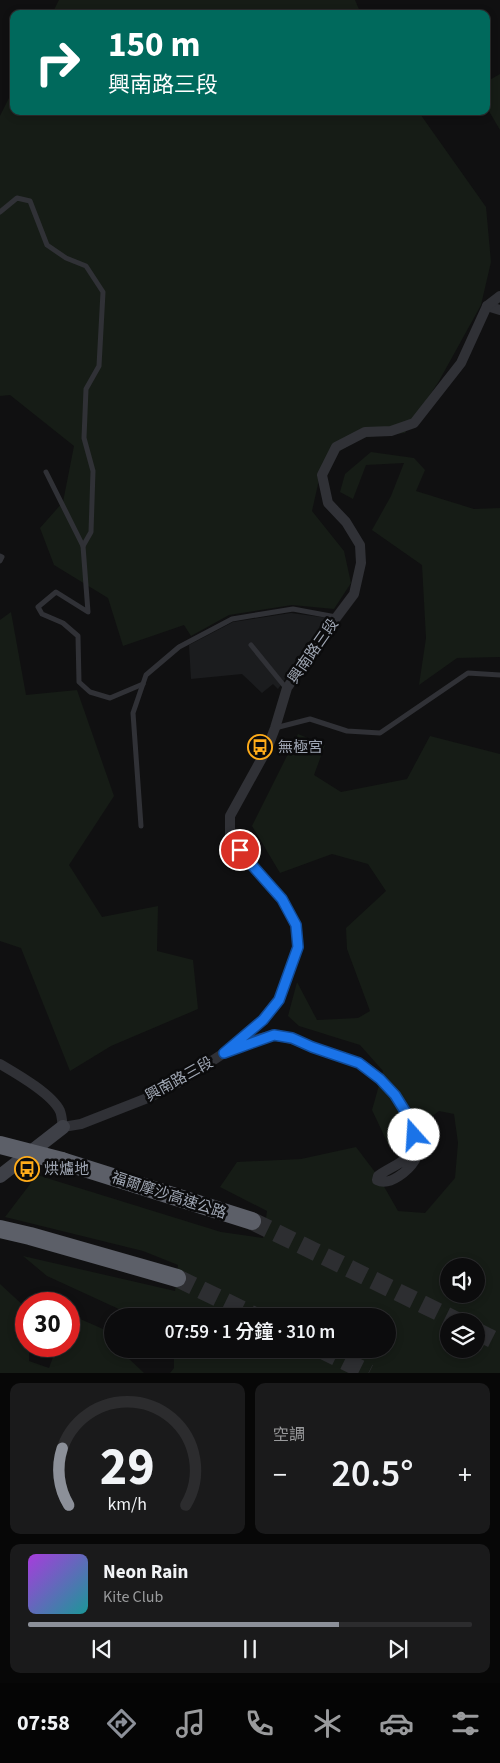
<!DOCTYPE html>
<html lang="zh-TW">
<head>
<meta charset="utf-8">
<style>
	:root { --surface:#0c0c0d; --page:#1a1a1b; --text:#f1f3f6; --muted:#9a9b9d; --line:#2c2c2e; --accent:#8c9099 }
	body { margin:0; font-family:"Source Sans 3","Noto Sans TC",sans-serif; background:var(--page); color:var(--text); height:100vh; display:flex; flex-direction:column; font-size:19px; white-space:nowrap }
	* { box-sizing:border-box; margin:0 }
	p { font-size:16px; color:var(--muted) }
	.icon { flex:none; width:28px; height:28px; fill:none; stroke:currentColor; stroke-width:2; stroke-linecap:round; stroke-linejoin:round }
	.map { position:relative; height:1373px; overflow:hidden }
	.panel { display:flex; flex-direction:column; gap:10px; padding:10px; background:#070707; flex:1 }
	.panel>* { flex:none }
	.banner { position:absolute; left:10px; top:10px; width:480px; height:105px; border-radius:10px; box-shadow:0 2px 8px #0003,0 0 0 1px var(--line); background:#00695c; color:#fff; overflow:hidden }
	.fabs { position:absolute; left:440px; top:1258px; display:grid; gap:10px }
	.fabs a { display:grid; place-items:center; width:45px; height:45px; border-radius:50%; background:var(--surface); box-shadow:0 2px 8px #0003,0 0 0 1px var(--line); font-size:25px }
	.speed { position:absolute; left:15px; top:1292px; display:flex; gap:10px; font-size:25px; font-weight:700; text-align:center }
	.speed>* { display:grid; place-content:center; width:65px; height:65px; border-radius:50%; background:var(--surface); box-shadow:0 2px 8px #0003,0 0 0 1px var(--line); line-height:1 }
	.speed .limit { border:8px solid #d22; background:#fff; color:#111 }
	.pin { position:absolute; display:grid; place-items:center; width:42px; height:42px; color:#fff; margin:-21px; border:2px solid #fff; border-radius:50%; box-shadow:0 1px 5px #0007 }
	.me { position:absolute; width:55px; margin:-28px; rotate:341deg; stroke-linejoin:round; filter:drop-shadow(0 0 4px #0008) }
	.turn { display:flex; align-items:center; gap:18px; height:105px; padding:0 15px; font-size:22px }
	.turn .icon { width:65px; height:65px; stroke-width:2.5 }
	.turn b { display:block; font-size:35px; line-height:42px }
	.big { font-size:38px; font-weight:600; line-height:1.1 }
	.panel .tile { flex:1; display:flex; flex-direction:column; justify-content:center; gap:8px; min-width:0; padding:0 18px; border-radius:10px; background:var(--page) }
	.panel .dial { align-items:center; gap:0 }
	.dial svg { height:130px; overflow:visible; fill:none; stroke:var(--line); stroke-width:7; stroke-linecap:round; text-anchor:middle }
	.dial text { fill:var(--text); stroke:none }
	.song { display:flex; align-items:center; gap:15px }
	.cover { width:60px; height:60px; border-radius:8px; background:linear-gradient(135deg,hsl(280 70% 55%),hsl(180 70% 35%)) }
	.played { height:5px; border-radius:2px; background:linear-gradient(90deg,var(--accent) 70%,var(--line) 70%) }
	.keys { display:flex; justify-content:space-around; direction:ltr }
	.heat { display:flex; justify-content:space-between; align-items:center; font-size:28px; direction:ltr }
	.panel .tiles { flex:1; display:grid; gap:10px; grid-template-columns:1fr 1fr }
	.tile:last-child { grid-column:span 2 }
	.trip { position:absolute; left:104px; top:1308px; width:292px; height:50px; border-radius:25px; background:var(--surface); box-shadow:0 2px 8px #0003,0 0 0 1px var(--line); font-weight:600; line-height:50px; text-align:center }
	.tabs { display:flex; height:80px; justify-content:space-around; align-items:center; background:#050505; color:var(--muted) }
	.tabs .icon { width:35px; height:35px }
	.tabs .current { color:var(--accent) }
	.tabs b { font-size:22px; color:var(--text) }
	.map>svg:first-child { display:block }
	.built { fill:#1b1c1e }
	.green { fill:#161c16; fill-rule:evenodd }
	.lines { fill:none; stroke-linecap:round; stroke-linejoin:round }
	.highway-tunnel { stroke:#2d2e31; stroke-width:18; stroke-dasharray:18 9; stroke-linecap:butt }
	.lane { stroke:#303136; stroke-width:5 }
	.street { stroke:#303136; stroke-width:10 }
	.secondary { stroke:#3e4047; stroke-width:14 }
	.highway { stroke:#5c5f68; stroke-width:18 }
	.highway-bridge { stroke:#5c5f68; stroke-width:18 }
	.route-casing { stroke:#114b97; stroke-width:12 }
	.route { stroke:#1a73e8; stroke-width:9 }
	.labels { text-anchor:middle; stroke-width:5; stroke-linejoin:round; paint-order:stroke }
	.street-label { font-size:15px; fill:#9fa6b3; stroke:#0b0b0c }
	.poi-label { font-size:15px; fill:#9fa6b3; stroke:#0b0b0c; text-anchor:start }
</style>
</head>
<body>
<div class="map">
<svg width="500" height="1373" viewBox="0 0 500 1373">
	<rect width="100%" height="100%" fill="#101011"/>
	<path class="built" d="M291 613 328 618 278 689 273 684 262 693 242 674 191 679 189 645 233 622Z"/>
	<g class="green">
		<path d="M59 0H355L361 14H52Z"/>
		<path d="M500 74V130L486 106V82Z"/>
		<path d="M14 88V111H418L486 207 491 262 481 305 439 381 405 433 360 438 323 462 312 511 344 551 351 583 334 609 292 605 229 615 191 636 184 625 123 646 108 598 54 565 40 528 63 502 74 446 10 395 0 396V116Z"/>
		<path d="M371 452 414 458 425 470 416 491 474 509 500 508V657L457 658 419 685 426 638 422 565 372 530 391 496 404 463 366 465 353 499 340 492 345 474Z"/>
		<path d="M11 612 26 695 77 690 114 796 69 865 102 917 158 906 157 951 193 960 198 1009 111 1046 70 1071 21 948 0 941V620Z"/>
		<path d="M298 734 325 745 314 775 341 792 407 779 430 736 500 754V1373H170L174 1368V1349H388V1316H134L47 1276 23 1256 175 1291 178 1265 143 1251 5 1217 37 1175 221 1232 263 1238 267 1211 220 1187 237 1162 301 1159 356 1147 378 1176 398 1211 425 1213 455 1178 458 1143 454 1114 439 1111 404 1137 389 1146 372 1110 383 1071 360 1045 299 1026 288 1016 297 982 317 1020 358 1018 370 1011 347 949 346 928 386 891 368 864 332 854 280 873 252 826ZM449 1266H476V1294H449ZM449 1321H476V1349H449Z"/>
		<path d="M0 1284 26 1308V1346H29V1361L49 1368 57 1346H69V1314L112 1333V1349H125L127 1357 144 1373H0Z"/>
	</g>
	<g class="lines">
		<g class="highway-tunnel">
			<path d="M252 1221 457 1321"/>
			<path d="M177 1278 255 1316"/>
			<path d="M476 1331 500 1343"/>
			<path d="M320 1349 369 1373"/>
		</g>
		<g class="lane">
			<path d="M0 212 17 198 30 201 47 245 66 258 86 266 103 292 99 366 86 389 84 438 93 471 91 532 83 546"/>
			<path d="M46 472 83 546 88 612 56 592 38 607 42 614 63 623 78 636 79 682 90 692 110 698 143 684"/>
			<path d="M0 556 2 557 0 561"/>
			<path d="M251 645 286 688"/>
			<path d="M275 728 310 719 347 731 380 733 468 673 500 675"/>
			<path d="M141 826 133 713 146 675 179 647 232 619 293 609 336 617"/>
		</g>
		<g class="street">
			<path d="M487 306 500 310"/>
			<path d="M232 1050C245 1045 261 1035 275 1036 288 1036 300 1042 311 1047 326 1053 343 1056 358 1063 382 1074 421 1120 413 1148 410 1161 388 1168 378 1176L377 1180C390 1187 409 1170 415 1160"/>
			<path d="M0 1064C17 1074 52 1094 60 1111 62 1116 62 1122 63 1127L81 1124 150 1097 183 1080 224 1053 263 1020 279 1000 298 947 296 925 282 899 251 864 230 836V816L267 749 275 728 287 688 324 634 354 594 361 563 360 545 346 522 328 503 322 475 336 447 365 432 391 431 414 423 461 363 487 306 500 296"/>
		</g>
		<path class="secondary" d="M0 1176 63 1127"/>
		<g class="highway">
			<path d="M62 1161 252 1221"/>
			<path d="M0 1229 30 1236 177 1278"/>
		</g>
		<path class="highway-bridge" d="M0 1145 62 1161"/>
	</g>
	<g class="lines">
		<defs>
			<path id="route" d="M240 850 251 864 282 899 296 925 298 947 279 1000 263 1020 224 1053 274 1035 292 1038 312 1047 359 1063 380 1079 395 1095 408 1116 414 1135"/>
		</defs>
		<use href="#route" class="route-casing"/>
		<use href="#route" class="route"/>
	</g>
	<defs>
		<symbol id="bus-ring" viewBox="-11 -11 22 22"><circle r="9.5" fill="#0b0b0c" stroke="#ffac1a" stroke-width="1.5"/><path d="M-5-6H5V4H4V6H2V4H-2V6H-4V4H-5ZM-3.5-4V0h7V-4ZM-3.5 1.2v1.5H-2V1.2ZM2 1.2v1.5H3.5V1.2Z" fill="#ffac1a"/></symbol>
	</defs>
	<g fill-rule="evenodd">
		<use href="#bus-ring" x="246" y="733" width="28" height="28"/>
		<use href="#bus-ring" x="13" y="1155" width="28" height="28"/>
	</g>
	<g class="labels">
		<g class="street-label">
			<text transform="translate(313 651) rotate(-55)" y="5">興南路三段</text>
			<text transform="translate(179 1079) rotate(-29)" y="5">興南路三段</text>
			<text transform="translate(169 1195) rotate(18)" y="5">福爾摩沙高速公路</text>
		</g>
		<g class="poi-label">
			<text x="278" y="752">無極宮</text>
			<text x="44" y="1174">烘爐地</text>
		</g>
	</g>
</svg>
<div class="fabs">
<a><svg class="icon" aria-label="sound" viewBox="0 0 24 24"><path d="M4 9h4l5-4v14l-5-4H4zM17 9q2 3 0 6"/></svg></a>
<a><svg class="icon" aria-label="layers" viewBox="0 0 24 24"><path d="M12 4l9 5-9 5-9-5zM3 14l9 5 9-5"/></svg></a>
</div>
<div class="speed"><div class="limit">30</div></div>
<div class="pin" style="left:240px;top:850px;background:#d93025"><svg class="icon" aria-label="arrive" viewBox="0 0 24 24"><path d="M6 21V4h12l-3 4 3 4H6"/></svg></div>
<svg class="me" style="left:414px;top:1135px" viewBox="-20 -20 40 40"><circle r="19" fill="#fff"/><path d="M0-13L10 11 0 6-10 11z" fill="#1a73e8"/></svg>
<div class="trip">07:59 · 1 分鐘 · 310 m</div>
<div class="banner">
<div class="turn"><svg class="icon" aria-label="right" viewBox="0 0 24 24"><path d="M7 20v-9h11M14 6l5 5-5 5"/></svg><div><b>150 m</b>興南路三段</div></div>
</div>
</div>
<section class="panel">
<div class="tiles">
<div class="tile dial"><svg viewBox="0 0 100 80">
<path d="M14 69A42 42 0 1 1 86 69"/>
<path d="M14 69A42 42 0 0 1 10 34" stroke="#8c9099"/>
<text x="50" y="56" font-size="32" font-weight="700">29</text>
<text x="50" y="72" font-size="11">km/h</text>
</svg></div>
<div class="tile"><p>空調</p>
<div class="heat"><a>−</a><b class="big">20.5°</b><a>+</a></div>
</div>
<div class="tile">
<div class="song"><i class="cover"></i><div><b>Neon Rain</b><p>Kite Club</p></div></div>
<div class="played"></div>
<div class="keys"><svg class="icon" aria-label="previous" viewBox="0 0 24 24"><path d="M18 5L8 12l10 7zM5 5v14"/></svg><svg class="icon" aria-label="pause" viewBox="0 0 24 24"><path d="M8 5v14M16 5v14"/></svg><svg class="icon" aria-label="next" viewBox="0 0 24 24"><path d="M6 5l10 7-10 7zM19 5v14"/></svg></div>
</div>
</div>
</section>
<nav class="tabs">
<b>07:58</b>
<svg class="icon current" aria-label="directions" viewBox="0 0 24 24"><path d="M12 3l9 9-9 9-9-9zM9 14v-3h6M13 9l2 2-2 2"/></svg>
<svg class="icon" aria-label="music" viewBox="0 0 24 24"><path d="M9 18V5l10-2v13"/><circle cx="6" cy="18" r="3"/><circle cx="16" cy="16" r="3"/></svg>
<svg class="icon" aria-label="phone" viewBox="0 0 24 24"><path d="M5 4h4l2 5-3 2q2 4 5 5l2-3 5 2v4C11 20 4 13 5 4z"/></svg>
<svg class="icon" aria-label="climate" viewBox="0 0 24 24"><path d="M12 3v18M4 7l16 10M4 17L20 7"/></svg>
<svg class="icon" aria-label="car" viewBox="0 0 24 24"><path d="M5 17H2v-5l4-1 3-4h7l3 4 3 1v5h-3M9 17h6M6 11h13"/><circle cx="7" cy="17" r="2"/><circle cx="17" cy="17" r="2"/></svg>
<svg class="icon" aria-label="filters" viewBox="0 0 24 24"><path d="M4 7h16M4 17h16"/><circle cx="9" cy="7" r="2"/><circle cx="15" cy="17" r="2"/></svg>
</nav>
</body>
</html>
